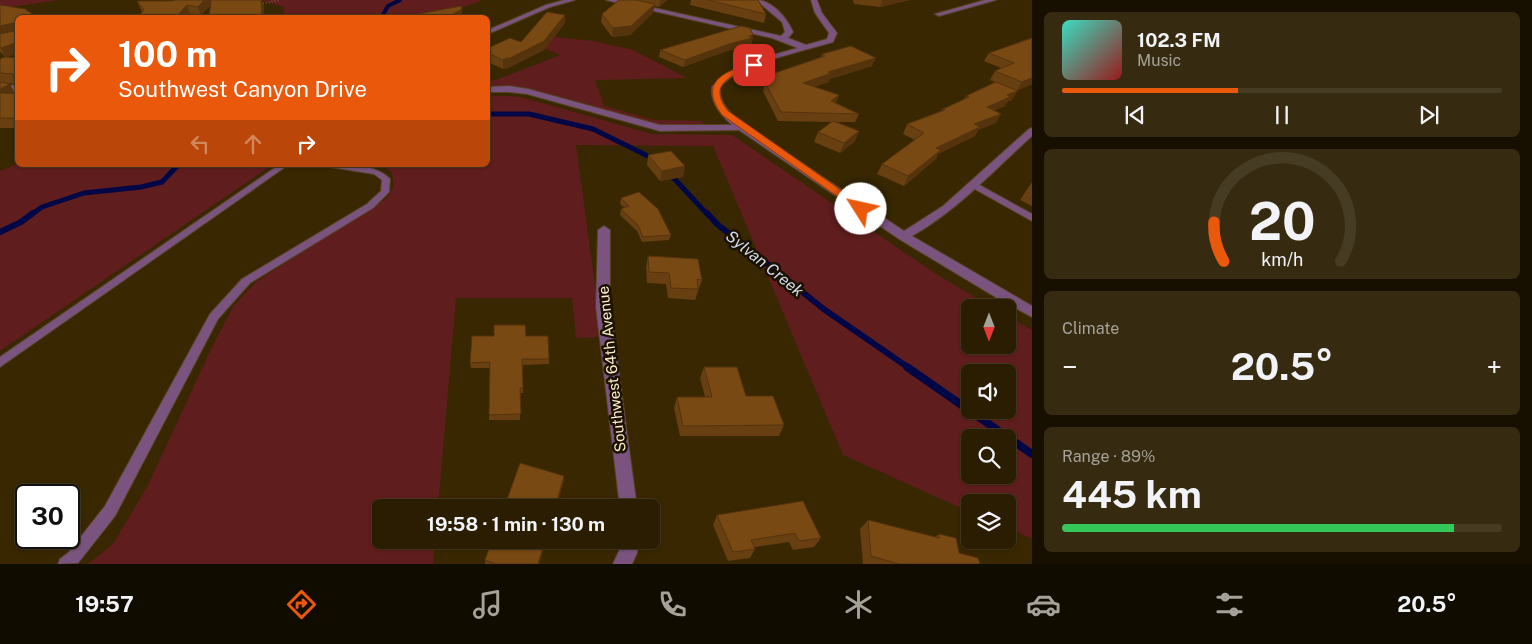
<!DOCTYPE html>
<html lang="en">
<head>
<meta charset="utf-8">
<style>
	:root { --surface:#2a1d01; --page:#362a10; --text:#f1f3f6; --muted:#a5a299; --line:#463b23; --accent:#ea580c }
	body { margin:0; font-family:"Public Sans",sans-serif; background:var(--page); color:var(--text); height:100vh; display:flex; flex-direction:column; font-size:19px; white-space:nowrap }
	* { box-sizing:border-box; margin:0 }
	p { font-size:16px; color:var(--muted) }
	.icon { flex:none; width:28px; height:28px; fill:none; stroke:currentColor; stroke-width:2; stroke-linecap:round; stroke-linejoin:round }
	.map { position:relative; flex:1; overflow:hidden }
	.panel { display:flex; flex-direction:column; gap:12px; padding:12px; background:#171001; width:500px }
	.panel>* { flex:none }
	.top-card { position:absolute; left:15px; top:15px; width:475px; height:152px; border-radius:8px; box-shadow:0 1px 4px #0004,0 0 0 1px var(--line); background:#ea580c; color:#fff; overflow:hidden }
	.needle { width:32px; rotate:180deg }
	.buttons { position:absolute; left:961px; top:299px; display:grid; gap:10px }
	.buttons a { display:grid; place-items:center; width:55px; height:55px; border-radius:8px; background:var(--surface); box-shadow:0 1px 4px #0004,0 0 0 1px var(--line); font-size:25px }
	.speed { position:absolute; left:15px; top:484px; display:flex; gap:10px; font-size:25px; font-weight:700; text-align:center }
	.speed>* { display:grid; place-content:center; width:65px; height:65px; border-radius:50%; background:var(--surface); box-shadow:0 1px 4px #0004,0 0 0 1px var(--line); line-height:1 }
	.speed .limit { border:2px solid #111; border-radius:8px; background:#fff; color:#111 }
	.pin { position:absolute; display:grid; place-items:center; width:42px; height:42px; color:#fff; margin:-21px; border-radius:10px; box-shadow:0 2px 8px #0006 }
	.me { position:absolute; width:55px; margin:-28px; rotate:305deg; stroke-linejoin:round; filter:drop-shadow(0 0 4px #0008) }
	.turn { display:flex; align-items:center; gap:18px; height:105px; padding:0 20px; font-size:22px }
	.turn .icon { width:65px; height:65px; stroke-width:2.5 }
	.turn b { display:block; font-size:35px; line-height:42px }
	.lanes { display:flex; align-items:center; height:48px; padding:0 20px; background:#0003; justify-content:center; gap:25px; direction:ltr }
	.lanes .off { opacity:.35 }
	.big { font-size:38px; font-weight:700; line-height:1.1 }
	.panel .card { flex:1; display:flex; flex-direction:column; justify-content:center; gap:8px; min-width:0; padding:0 18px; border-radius:8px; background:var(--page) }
	.panel .dial { align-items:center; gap:0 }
	.dial svg { height:130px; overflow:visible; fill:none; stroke:var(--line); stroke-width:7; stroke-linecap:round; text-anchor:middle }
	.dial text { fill:var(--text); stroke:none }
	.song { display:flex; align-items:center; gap:15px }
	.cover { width:60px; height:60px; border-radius:8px; background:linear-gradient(135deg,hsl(170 70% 55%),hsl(0 70% 35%)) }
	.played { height:5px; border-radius:2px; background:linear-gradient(90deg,var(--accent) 40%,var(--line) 40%) }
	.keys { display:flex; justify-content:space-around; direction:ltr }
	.heat { display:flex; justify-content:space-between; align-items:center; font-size:28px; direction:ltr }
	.charge { height:8px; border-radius:4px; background:linear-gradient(90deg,#34c759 89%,var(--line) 0) }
	.trip { position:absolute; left:372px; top:499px; width:288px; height:50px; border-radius:8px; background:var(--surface); box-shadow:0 1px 4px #0004,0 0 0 1px var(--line); font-weight:700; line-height:50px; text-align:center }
	.tab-bar { display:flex; height:80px; justify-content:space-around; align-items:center; background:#110c00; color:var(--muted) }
	.tab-bar .icon { width:35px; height:35px }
	.tab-bar .active { color:var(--accent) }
	.tab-bar b { font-size:22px; color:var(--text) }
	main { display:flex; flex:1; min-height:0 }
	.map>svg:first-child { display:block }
	.green { fill:#601d1d; fill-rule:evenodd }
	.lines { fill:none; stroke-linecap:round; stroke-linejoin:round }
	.stream-far3 { stroke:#000746; stroke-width:4 }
	.stream-far2 { stroke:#000746; stroke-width:5 }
	.stream-far1 { stroke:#000746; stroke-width:6 }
	.stream { stroke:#000746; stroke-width:8 }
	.service-casing { stroke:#54431d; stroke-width:2 }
	.minor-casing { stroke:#54431d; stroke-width:2 }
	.path { stroke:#988763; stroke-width:2; stroke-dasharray:0.5 2.5; stroke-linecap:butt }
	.service { fill:#7a547e; fill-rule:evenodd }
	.minor { fill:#7a547e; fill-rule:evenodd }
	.wall { fill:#683f10 }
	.shaded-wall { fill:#55330d }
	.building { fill:#794913; stroke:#55330d }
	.route { fill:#ea580c; stroke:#983908 }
	.labels { text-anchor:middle; stroke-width:5; stroke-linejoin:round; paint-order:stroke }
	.street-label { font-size:15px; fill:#fdecca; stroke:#1b1100 }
	.water-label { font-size:16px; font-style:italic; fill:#d2dcf0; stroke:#1b1100 }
</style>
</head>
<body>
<main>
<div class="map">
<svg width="1032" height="564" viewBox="0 0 1032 564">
	<rect width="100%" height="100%" fill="#382701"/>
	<g class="green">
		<path d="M0 0H58L0 9Z"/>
		<path d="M260 0H483L450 12 427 18 284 17V7Z"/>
		<path d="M535 35 593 41 633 50 687 78 595 80 604 106 654 120 702 121 705 126 654 124 527 89 488 87V80H496L560 55 530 42Z"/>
		<path d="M488 95 521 97 652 134 732 135 936 274 992 307 970 308V345H1008V316L1032 330V539L1008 528V502H970V512L843 455 713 146 576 145 602 337 576 338 572 298H456L438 507 381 508V540H435L433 564H88L113 544 147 487 214 343 234 305 257 281 387 198 394 186 392 173 383 165H488ZM970 372H1008V410H970ZM970 438H1008V475H970Z"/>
		<path d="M17 164 18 165H272L0 351V171Z"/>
	</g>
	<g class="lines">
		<path class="stream-far3" d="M381 18 388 6 400 0"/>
		<g class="stream-far2">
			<path d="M488 114H529L593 129 656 160"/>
			<path d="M670 174 708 215"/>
			<path d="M31 215 42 207 84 193 141 187 162 182 178 165"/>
		</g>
		<g class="stream-far1">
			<path d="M707 213 717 224 825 310 909 368"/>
			<path d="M0 232 21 222 33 213"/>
		</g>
		<path class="stream" d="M907 367 1032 454"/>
		<defs>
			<g id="service">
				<path d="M279 165H288L0 367V357Z"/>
				<path d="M326 165C346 165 375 163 390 179L389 192 373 208 250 283 218 319 115 516 78 563 58 564 60 559 68 553 105 506 210 314 242 279 367 204 381 191 382 180 374 174 330 167Z"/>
				<path d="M974 182 1032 214V221L971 187 970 185Z"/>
			</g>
			<g id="minor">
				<path d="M564 0H575L550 7 488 34V30L546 5Z"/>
				<path d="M606 0H618L781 36 785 32 782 22 756 0C772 0 787 18 793 32L788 38 806 45 827 39 829 33 815 13 811 0H817L822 13 837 33 833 42C804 51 739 64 720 87 718 107 738 120 752 130L904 231 943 206 1029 129 1032 128V136C993 171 958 210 912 236L1032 306V317L997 298 899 239 739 130 660 131 527 94 509 92H488V87L509 86 528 89 660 125H732C721 115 710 103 712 87 730 63 770 56 798 48L772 38Z"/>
				<path d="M985 0H996L939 16 935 14Z"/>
				<path d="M0 84 18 86V92L0 90Z"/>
				<path d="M604 226 610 230V307L637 508H620L596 307 598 230Z"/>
				<path d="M621 540H639L637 553 632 564H613L619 551Z"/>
			</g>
		</defs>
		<use href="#service" class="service-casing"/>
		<use href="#minor" class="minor-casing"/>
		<path class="path" d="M260 4 280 0"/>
		<use href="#service" class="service"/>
		<use href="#minor" class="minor"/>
	</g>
	<g class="wall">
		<path d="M262 0 264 9 210 6 201 15 190 14 142 12 137 1Z"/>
		<path d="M619 0H667L659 7 654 6 653 13 630 35 612 37 601 22 602 14Z"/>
		<path d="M691 0H758L766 14 764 23 690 5Z"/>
		<path d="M853 0H909L880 7 854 4Z"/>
		<path d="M0 5 7 57 16 84 7 83 10 84 15 94H18V128H0V59L6 57 0 52Z"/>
		<path d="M565 23 544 50 506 69V68L503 69 488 62V48L521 42Z"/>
		<path d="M752 38H753L751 45 727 51 683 67 659 57 660 50Z"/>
		<path d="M1032 38V84L1017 91 1012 100 1008 101 1005 106 994 110 1001 114 996 123 978 130 975 136 938 154 936 159 904 186 877 174 882 164 915 140 903 134 907 124 941 111 943 109 964 99 966 96 995 82 990 80 995 71 1001 68 984 61 989 53Z"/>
		<path d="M822 54 872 66 830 79 829 82 814 87 839 95 836 103 859 114 855 122H836L859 131 855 141 840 153 814 142 818 132 832 122 778 121 763 91 765 83H767L769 75 821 57Z"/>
		<path d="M648 155 685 166 683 177 660 181 647 165Z"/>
		<path d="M1032 182V206L1020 200Z"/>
		<path d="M621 198 671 235 669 240 642 242 637 231 620 215 621 209 625 208 620 204Z"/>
		<path d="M648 256 702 280 695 300 668 298 666 284 647 283 646 267Z"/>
		<path d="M494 336H526L549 359V364L523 365V393H520V420H489L490 368H471L470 363Z"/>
		<path d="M704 367 746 396 784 425 779 436H680L674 408 677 397H705L700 378Z"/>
		<path d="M717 515 821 538 814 547 793 550 789 542 755 547V549L750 558 728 561 713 525Z"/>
		<path d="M868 520 935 537 939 534 959 553 980 564H863L860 529Z"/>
		<path d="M546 540 539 564H485V560Z"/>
	</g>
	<g class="shaded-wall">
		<path d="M204 0H214V1L201 15 198 7Z"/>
		<path d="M262 0 264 9V18H252Z"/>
		<path d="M661 0H667L659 7 660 1Z"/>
		<path d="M882 0H909L880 7Z"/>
		<path d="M655 4 653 13 630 35 612 37 613 28Z"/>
		<path d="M187 5 190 14 187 18H175Z"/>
		<path d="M462 9V18H446Z"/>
		<path d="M565 15V23L544 50 506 69V68L503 69V60Z"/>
		<path d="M14 23 18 32 0 36V26Z"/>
		<path d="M753 35 751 45 727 51 683 67 685 60Z"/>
		<path d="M18 42V53L6 58 1 48Z"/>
		<path d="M876 58 872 66 830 79 829 82 800 91 803 83 828 72Z"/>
		<path d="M1032 78V84L1017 91 1012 100 1008 101 1005 106 981 116 987 107 1007 95 1017 91 1022 82Z"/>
		<path d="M18 79V87L14 81Z"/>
		<path d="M10 84 15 94 0 101V89Z"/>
		<path d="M839 95 835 104 831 101Z"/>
		<path d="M1001 114 996 123 978 130 975 136 938 154 936 159 904 186 908 176 936 148 974 124Z"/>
		<path d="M859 131 855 141 840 153 844 143Z"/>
		<path d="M685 166 683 177 660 181 662 171Z"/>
		<path d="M564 476V481L556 508H555Z"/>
		<path d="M545 540H546L539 564H538Z"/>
	</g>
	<g class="building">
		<path d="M175 0H204L198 7 187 5 175 18H137L144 10 137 1H173Z"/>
		<path d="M211 0H261L262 17 252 18H209Z"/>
		<path d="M619 0H635L655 4 631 26 613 28 602 14Z"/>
		<path d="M707 0H758L766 14Z"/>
		<path d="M0 5 25 9 38 18H18V42L1 48H0V34L14 31V23L0 26Z"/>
		<path d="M461 6 462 9 446 18H409L413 15Z"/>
		<path d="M547 12 565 15 544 41 506 60 508 57 503 60 488 53V48L510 38 521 42Z"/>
		<path d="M741 26 750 28 753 35 749 36 753 38 729 44 685 60 660 50Z"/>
		<path d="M1032 38V78L1022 82 995 71 1014 63 989 53Z"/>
		<path d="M851 46 876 58 828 72 832 73 803 83 839 95 831 101 859 114 781 112 765 83H772L769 75 825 56 822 54Z"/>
		<path d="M4 57 18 58V79L14 81 13 74 0 73V59Z"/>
		<path d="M0 82 10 84 0 89Z"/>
		<path d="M996 82 1018 91 1007 95 1010 97 987 107 1001 114 974 124 980 127 936 148 941 150 908 176 882 164 924 133 907 124 945 110 943 109 969 97 966 96Z"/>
		<path d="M0 93 18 94V118H0Z"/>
		<path d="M833 121 859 131 844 143 818 132Z"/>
		<path d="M671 151 685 166 662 171 648 155Z"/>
		<path d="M639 192 658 209 671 235 643 237 638 225 621 209 629 206 621 198Z"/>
		<path d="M648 256 698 259 702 280 697 279 698 289 671 288 669 273 649 272Z"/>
		<path d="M494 325H525L526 336H548L549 359H522L523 388H520L521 414 489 415 490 362 470 363 472 336H494Z"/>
		<path d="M704 367H737L746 396H773L784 425 683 426 677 397H712Z"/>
		<path d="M520 463 564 476 555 508H504Z"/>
		<path d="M803 501 821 538 799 541 795 533 751 540 755 549 733 552 717 515Z"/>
		<path d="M868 520 939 538V534L956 538 959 553 978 558 980 564H899L871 556Z"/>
		<path d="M492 540H545L538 564H496L485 560Z"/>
	</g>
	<path class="route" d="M754 63 757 65 756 66C733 75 706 83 728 111L865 207V211H858L722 115C698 82 724 71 754 63Z"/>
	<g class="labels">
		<g class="street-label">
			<text transform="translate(612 369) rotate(-96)" y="5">Southwest 64th Avenue</text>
		</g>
		<g class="water-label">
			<text transform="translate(765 263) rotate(39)" y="6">Sylvan Creek</text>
		</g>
	</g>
</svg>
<div class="buttons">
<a><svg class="needle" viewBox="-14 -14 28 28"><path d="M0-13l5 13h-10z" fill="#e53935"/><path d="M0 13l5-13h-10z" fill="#a5a299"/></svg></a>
<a><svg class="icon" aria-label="sound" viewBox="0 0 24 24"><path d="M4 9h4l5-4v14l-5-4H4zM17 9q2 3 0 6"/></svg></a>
<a><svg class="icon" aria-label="search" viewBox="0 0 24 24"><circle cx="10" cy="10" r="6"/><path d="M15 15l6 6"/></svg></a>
<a><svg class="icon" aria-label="layers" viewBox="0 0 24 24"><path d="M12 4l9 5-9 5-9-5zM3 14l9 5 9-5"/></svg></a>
</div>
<div class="speed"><div class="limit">30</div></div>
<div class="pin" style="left:754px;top:65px;background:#d93025"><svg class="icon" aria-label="arrive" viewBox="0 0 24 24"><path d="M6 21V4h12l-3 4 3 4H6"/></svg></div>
<svg class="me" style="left:861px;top:209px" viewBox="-20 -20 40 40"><circle r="19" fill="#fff"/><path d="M0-13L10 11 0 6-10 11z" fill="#ea580c"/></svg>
<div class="trip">19:58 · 1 min · 130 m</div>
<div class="top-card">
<div class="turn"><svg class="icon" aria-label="right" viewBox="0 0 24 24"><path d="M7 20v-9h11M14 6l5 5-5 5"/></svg><div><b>100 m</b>Southwest Canyon Drive</div></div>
<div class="lanes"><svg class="icon off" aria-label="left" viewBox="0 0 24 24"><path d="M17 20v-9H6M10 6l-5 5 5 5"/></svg><svg class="icon off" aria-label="ahead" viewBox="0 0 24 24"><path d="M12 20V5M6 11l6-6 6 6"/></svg><svg class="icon" aria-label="right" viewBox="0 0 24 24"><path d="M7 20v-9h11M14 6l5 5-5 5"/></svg></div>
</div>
</div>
<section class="panel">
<div class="card">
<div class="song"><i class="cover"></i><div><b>102.3 FM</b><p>Music</p></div></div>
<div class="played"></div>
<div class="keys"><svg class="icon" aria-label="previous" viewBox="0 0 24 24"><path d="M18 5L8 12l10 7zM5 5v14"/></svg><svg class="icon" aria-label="pause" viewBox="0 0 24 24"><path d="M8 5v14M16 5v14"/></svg><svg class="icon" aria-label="next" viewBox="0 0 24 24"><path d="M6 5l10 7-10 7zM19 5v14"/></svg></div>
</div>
<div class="card dial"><svg viewBox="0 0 100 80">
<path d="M14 69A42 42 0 1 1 86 69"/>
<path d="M14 69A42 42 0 0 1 8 45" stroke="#ea580c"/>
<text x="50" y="56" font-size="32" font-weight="700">20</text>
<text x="50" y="72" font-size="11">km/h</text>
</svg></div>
<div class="card"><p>Climate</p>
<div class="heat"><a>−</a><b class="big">20.5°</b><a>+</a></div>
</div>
<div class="card"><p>Range · 89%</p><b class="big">445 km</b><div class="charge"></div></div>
</section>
</main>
<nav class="tab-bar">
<b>19:57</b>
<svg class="icon active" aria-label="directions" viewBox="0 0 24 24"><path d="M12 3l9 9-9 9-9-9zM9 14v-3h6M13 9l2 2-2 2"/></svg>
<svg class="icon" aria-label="music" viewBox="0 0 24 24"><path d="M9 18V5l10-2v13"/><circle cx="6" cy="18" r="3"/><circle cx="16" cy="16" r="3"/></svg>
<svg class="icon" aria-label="phone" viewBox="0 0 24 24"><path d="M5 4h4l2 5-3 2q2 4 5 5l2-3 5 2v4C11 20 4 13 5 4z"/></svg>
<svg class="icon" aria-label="climate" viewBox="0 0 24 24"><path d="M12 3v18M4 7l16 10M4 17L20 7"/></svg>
<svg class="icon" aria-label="car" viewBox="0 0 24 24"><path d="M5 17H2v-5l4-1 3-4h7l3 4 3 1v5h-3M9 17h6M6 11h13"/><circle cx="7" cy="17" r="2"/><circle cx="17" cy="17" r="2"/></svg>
<svg class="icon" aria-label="filters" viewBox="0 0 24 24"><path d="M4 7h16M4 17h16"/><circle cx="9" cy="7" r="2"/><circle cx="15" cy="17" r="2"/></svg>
<b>20.5°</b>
</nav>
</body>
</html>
